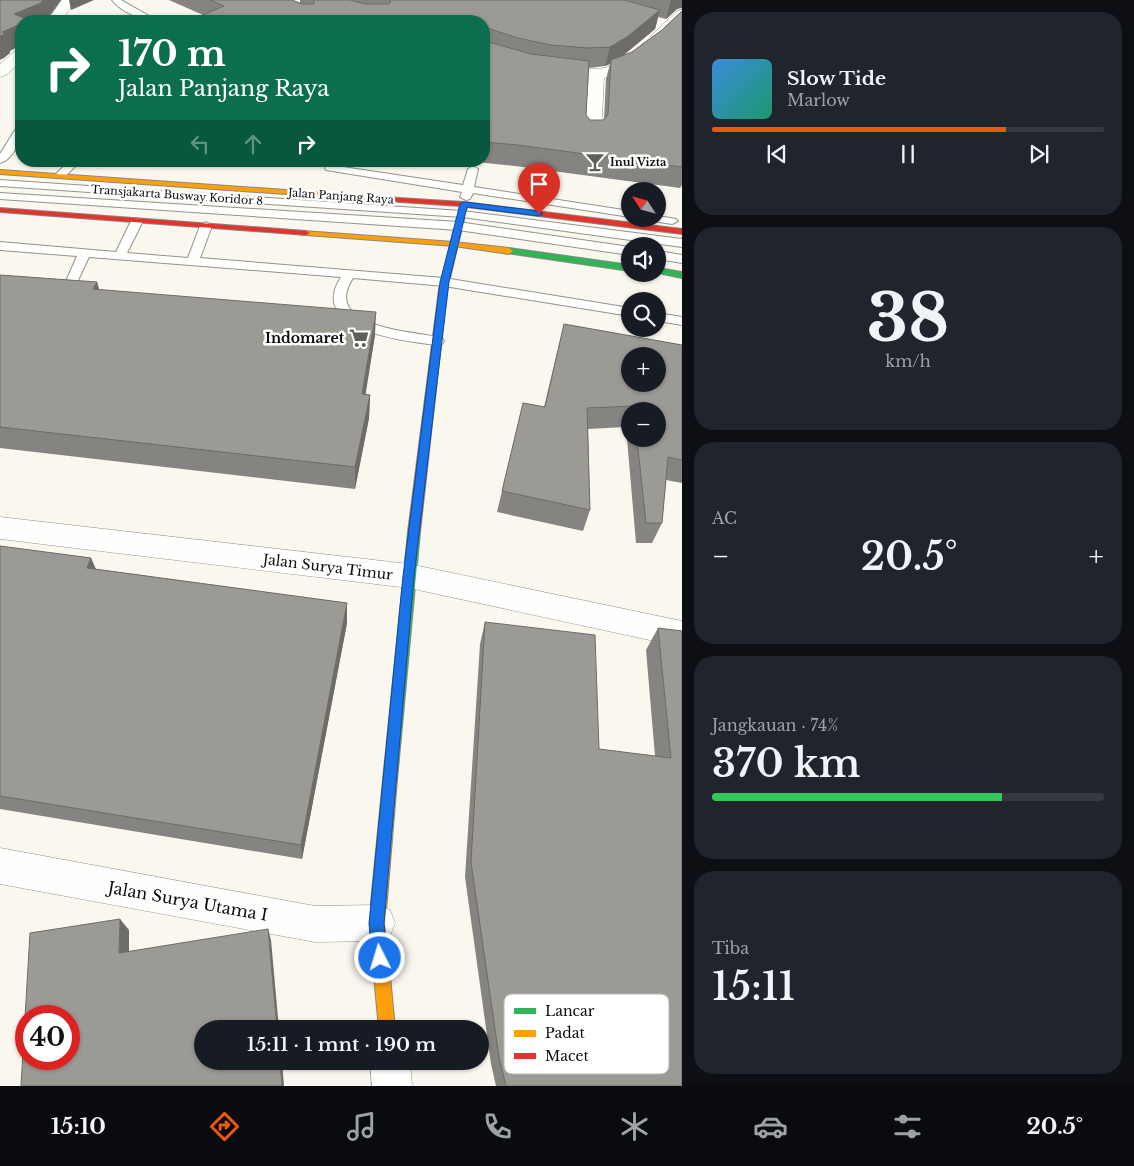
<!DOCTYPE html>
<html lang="id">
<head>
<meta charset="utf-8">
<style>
	:root { --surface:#171b24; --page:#20242c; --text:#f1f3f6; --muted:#9ea1a6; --line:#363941; --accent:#ea580c }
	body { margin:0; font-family:"Libre Baskerville",serif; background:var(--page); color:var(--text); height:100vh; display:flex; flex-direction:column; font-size:19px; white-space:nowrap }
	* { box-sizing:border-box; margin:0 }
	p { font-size:16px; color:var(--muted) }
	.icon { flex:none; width:28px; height:28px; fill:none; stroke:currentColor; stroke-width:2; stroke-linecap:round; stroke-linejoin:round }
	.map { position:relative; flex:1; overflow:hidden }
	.sheet { display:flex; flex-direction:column; gap:12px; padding:12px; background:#0d0f14; width:452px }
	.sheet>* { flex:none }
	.guide { position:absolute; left:15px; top:15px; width:475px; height:152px; border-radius:20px; box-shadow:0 1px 4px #0004; background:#0b6e4f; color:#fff; overflow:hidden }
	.needle { width:32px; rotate:306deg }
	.fabs { position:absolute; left:621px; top:182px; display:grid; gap:10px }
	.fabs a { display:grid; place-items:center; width:45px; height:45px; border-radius:50%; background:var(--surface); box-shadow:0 1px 4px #0004; font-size:25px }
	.speed { position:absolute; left:15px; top:1005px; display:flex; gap:10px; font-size:25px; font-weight:700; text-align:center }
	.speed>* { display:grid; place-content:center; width:65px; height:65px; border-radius:50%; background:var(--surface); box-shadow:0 1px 4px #0004; line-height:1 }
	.speed .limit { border:8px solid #d22; background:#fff; color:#111 }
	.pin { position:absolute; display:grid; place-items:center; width:42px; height:42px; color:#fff; margin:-51px -21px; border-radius:50% 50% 50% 0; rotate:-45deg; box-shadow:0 0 5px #0007 }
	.pin .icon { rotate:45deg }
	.me { position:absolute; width:55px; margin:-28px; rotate:355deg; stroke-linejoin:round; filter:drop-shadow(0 0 4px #0008) }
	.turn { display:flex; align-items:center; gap:18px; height:105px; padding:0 20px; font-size:22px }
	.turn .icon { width:65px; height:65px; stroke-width:2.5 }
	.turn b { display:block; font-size:35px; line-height:42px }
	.lanes { display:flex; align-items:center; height:48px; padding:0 20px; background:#0003; justify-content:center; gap:25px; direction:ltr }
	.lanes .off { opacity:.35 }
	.big { font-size:38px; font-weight:600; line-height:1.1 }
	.sheet .card { flex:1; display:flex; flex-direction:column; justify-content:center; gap:8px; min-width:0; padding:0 18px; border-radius:20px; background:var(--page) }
	.sheet .dial { align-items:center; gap:0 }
	.dial b { font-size:65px; line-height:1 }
	.song { display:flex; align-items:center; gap:15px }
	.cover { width:60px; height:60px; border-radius:8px; background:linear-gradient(135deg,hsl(210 70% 55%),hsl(160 70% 35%)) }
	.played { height:5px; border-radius:2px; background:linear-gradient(90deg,var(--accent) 75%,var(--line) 75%) }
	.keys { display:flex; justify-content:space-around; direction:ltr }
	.heat { display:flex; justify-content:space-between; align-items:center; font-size:28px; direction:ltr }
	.charge { height:8px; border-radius:4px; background:linear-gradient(90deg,#34c759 74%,var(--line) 0) }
	.trip { position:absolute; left:194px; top:1020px; width:295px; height:50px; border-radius:25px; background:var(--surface); box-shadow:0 1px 4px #0004; font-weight:600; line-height:50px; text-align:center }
	.tabs { display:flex; height:80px; justify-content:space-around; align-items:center; background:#090b0e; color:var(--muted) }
	.tabs .icon { width:35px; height:35px }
	.tabs .on { color:var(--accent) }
	.tabs b { font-size:22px; color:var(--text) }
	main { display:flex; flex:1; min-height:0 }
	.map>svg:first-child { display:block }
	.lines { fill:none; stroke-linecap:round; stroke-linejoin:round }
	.lane-casing { stroke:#93928d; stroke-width:2 }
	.street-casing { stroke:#93928d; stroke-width:1 }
	.fast-casing { stroke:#898884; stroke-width:2 }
	.slow-casing { stroke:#898884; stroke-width:2 }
	.jam-casing { stroke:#898884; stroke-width:2 }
	.lane { fill:#fefefc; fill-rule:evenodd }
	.street { fill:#fefefc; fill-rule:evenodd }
	.fast { fill:#30b455; fill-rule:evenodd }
	.slow { fill:#ff9f0a; fill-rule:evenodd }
	.jam { fill:#e5322d; fill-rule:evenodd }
	.wall { fill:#868480; fill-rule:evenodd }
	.shaded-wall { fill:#6d6c68 }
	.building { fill:#9c9a95; stroke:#6d6c68; fill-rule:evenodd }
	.route { fill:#1a73e8; stroke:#114b97 }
	.labels { text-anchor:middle; stroke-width:5; stroke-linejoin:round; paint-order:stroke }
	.far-poi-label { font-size:11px; font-weight:bold; fill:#0b0b0b; stroke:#fff; text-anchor:start }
	.far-street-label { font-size:11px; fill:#0b0b0b; stroke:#fff }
	.poi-label { font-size:14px; font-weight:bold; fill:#0b0b0b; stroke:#fff; text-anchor:end }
	.street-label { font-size:14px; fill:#0b0b0b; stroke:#fff }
	.near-street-label { font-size:16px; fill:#0b0b0b; stroke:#fff }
	.key { fill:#fff; stroke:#b6b6b6; stroke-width:1 }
	.key-label { font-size:14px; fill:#0b0b0b }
</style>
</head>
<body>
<main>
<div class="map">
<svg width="682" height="1086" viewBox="0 0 682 1086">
	<rect width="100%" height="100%" fill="#faf8ee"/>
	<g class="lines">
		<defs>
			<g id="lane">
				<path d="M112 0H121L158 21C144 22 121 12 112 0Z"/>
				<path d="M21 126C22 138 14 159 0 163V154L17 127Z"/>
				<path d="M69 161H80L64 178H56L54 176Z"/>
				<path d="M330 165 463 185 468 169 473 166 478 169 474 187 630 211V217L473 193 470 199 466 200 460 197 462 192 326 170 325 168 326 166Z"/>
				<path d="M0 180 462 211 682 239V247L462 217 0 186Z"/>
				<path d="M0 193 458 222 630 247V255L458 230 0 199Z"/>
				<path d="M658 216 676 219 678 221 672 224 653 221 651 219H658Z"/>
				<path d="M137 218 143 221 127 253 188 258 200 226 206 222 212 226 200 258 444 278 630 308V316L444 286 353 278C320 329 415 331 442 338L444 341 442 344 437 345C406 341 306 331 341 277L89 257 72 293 53 292 51 289 57 285 64 286 77 256 0 250V242L116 252 131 221Z"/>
				<path d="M658 251 682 255V263L658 259Z"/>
				<path d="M658 313 682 317V325L658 321Z"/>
			</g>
			<g id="street">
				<path d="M62 0H76L61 21H47Z"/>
				<path d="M682 10V22C659 44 636 72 604 78L601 135 598 139 592 140 586 139 583 135 587 79 528 72 484 59V49C519 58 557 74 593 69 599 68 603 69 608 67 635 56 656 30 677 11Z"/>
				<path d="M21 49V62L6 75 0 77V64L15 51Z"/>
				<path d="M0 517 409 564 682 621V647L409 588 0 539Z"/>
				<path d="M0 848 315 906 377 905 390 910 395 923 390 936 377 941 315 942 0 884Z"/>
				<path d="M370 1061H410L412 1086H372Z"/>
			</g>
			<g id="fast">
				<path d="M509 248 630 265V271L506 253V249Z"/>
				<path d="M658 268 682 272V278L658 273Z"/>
				<path d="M414 528 418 529 420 532 397 780 395 785 390 787 385 785 383 780 408 532 410 529Z"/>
			</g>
			<g id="slow">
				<path d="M0 170 386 197 390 199 386 201 0 174Z"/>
				<path d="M303 231 454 242 509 248 513 251 509 254 454 246 306 235H303Z"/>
				<path d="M390 773 395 775 397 780 385 923 395 1029H379L369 923 383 780 385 775Z"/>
			</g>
			<g id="jam">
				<path d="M383 197 464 202 682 229V234L467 207 447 290 420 532 418 535H410L408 532 439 290 460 206 386 201H383Z"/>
				<path d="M0 208 306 231 310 233 306 235 0 212Z"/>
			</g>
		</defs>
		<use href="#lane" class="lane-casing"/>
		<use href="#street" class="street-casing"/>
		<use href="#fast" class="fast-casing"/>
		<use href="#slow" class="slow-casing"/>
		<use href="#jam" class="jam-casing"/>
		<use href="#lane" class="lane"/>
		<use href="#street" class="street"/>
		<use href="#fast" class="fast"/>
		<use href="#slow" class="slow"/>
		<use href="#jam" class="jam"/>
	</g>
	<g class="wall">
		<path d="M169 0H292L300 3V0H682L677 9 666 19 658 17 655 29 624 55 632 52 662 30 682 11V185L680 188 515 166 466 161H484V21L203 15ZM610 64 606 79 604 120H590L586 115 589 68 605 66Z"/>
		<path d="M0 275 97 282 99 289 375 335 365 394 370 395 369 418 355 489 0 448Z"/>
		<path d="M564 324 682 345V483L666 480 662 523 652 543H636L626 427 588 429 590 510 583 531 497 512 523 403 544 407ZM630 411H658V439H630Z"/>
		<path d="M0 546 91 558 96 569 347 603V623L302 859 0 809Z"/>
		<path d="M485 622 599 749 655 756 646 650 658 628 682 631V1086H496L491 1064 465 877 480 644Z"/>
	</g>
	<g class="shaded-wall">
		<path d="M43 0H61L46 21H21V45L10 51V53L4 58 0 60V37L2 32 14 14Z"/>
		<path d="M69 0H94L71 10Z"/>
		<path d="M671 0H682V8L677 9 666 19Z"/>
		<path d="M660 10 655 29 622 56 611 60 610 64 605 66 610 47Z"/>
		<path d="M487 28 485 47V30Z"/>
		<path d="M97 282 103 305 93 289Z"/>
		<path d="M376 312 375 335 362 417V394Z"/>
		<path d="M370 395 369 418 355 489V467Z"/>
		<path d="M91 558 99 578 87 568Z"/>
		<path d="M347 603V623L302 859 301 845Z"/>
		<path d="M120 919 129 930V963L119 953Z"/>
		<path d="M268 929 271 940 279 1029H277Z"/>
		<path d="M280 1061H282L284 1086H282Z"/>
	</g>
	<g class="building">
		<path d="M0 0H43L41 3 14 14 29 20 27 21H21V24L2 32 5 33 0 37Z"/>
		<path d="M210 0H292L302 4H314V0H350L365 4H389L391 2 389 0H624L660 10 627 37 610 47 588 48 551 45 518 38 487 28 485 30V41L531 54 589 61 586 115 590 120H603L608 115 611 60 632 52 662 30 682 11V167L518 145 484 142V21H189L224 6Z"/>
		<path d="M0 275 97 282 93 289 376 312 362 394 370 395 355 467 0 427Z"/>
		<path d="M564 324 682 345V460L668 457 662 523H646L637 439H658V411H635L634 406 587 408 590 510 502 491 523 403 545 407ZM630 356H658V384H630Z"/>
		<path d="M0 546 91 558 87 568 347 603 301 845 0 796Z"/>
		<path d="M485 622 595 635 599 749 671 758 658 628 682 631V1086H506L499 1057 471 862Z"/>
		<path d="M120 919 119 953 268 929 277 1029H202V1061H280L282 1086H21L30 933ZM26 1016H69V1059H26Z"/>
	</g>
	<path class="route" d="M464 202 539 211 543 214 539 216 467 207 449 282 414 576 384 923 388 958 385 964 380 966 375 964 372 958 369 923 403 576 440 282 460 204Z"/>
	<defs>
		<symbol id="bar-bare" viewBox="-9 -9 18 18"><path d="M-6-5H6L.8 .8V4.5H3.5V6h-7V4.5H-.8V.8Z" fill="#5f5e5a" stroke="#fff" stroke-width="2.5" paint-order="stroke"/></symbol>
		<symbol id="supermarket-bare" viewBox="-9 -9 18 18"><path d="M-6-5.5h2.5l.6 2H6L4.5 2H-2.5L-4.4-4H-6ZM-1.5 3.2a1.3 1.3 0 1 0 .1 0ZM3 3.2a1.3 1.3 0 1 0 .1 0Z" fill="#5f5e5a" stroke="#fff" stroke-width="2.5" paint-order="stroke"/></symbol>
	</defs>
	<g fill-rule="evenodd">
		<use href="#bar-bare" x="581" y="148" width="28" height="28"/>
		<use href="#supermarket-bare" x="345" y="324" width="28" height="28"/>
	</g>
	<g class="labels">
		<g class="far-poi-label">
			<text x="610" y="166">Inul Vizta</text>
		</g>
		<g class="far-street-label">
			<text transform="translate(177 195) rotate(4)" y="4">Transjakarta Busway Koridor 8</text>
			<text transform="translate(341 196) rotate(4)" y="4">Jalan Panjang Raya</text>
		</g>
		<g class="poi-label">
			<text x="344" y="343">Indomaret</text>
		</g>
		<g class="street-label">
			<text transform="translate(328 567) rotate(7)" y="5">Jalan Surya Timur</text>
		</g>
		<g class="near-street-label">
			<text transform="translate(188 901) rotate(10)" y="6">Jalan Surya Utama I</text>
		</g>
	</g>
	<rect x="504" y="994" width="165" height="80" rx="8" class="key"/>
	<rect x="514" y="1008" width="22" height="6" fill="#30b455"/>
	<rect x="514" y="1030" width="22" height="7" fill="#ff9f0a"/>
	<rect x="514" y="1053" width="22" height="6" fill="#e5322d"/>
	<g class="key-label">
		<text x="545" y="1016">Lancar</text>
		<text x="545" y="1038">Padat</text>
		<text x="545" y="1061">Macet</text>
	</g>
</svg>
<div class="fabs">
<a><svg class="needle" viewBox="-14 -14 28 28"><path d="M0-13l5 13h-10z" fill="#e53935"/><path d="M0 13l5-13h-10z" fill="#9ea1a6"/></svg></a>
<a><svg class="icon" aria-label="sound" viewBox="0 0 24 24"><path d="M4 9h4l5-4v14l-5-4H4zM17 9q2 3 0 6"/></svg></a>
<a><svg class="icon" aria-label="search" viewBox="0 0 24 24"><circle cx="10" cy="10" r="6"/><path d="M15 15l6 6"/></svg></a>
<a>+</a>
<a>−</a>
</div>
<div class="speed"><div class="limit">40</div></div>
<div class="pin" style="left:539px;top:214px;background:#d93025"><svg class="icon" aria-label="arrive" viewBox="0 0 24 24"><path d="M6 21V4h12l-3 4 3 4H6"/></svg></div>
<svg class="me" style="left:380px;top:958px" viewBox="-20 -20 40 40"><circle r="17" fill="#1a73e8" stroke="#fff" stroke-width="3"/><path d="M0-11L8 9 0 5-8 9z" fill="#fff"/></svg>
<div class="trip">15:11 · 1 mnt · 190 m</div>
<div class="guide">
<div class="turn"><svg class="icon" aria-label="right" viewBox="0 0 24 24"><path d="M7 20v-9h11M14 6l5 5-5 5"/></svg><div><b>170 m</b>Jalan Panjang Raya</div></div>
<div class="lanes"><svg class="icon off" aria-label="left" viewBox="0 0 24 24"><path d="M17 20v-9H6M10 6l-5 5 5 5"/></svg><svg class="icon off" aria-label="ahead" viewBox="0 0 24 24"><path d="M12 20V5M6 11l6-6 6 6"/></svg><svg class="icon" aria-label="right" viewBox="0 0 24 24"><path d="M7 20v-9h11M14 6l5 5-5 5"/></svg></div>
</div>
</div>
<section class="sheet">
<div class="card">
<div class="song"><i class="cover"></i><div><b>Slow Tide</b><p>Marlow</p></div></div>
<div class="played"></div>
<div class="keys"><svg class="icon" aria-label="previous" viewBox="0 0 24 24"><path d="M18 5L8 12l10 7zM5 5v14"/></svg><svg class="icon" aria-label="pause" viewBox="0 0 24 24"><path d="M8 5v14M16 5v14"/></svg><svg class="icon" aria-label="next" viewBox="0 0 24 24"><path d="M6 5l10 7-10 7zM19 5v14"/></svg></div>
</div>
<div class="card dial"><b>38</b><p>km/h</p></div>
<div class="card"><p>AC</p>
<div class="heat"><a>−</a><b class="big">20.5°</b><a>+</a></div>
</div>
<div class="card"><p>Jangkauan · 74%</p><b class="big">370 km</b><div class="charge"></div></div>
<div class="card"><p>Tiba</p><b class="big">15:11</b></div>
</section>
</main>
<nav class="tabs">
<b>15:10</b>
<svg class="icon on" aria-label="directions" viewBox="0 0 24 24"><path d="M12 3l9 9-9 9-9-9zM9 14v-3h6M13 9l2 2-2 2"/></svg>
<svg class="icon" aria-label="music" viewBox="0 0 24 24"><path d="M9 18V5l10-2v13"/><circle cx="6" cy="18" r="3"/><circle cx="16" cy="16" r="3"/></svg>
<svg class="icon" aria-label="phone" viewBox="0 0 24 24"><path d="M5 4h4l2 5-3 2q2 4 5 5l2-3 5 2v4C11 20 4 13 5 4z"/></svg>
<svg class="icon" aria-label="climate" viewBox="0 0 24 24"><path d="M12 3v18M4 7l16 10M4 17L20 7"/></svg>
<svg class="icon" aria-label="car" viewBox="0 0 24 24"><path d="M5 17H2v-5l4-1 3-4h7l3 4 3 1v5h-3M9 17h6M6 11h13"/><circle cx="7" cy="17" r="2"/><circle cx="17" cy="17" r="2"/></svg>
<svg class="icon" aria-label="filters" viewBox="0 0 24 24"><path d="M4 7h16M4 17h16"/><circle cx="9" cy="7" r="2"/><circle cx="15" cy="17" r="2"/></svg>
<b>20.5°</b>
</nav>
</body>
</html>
